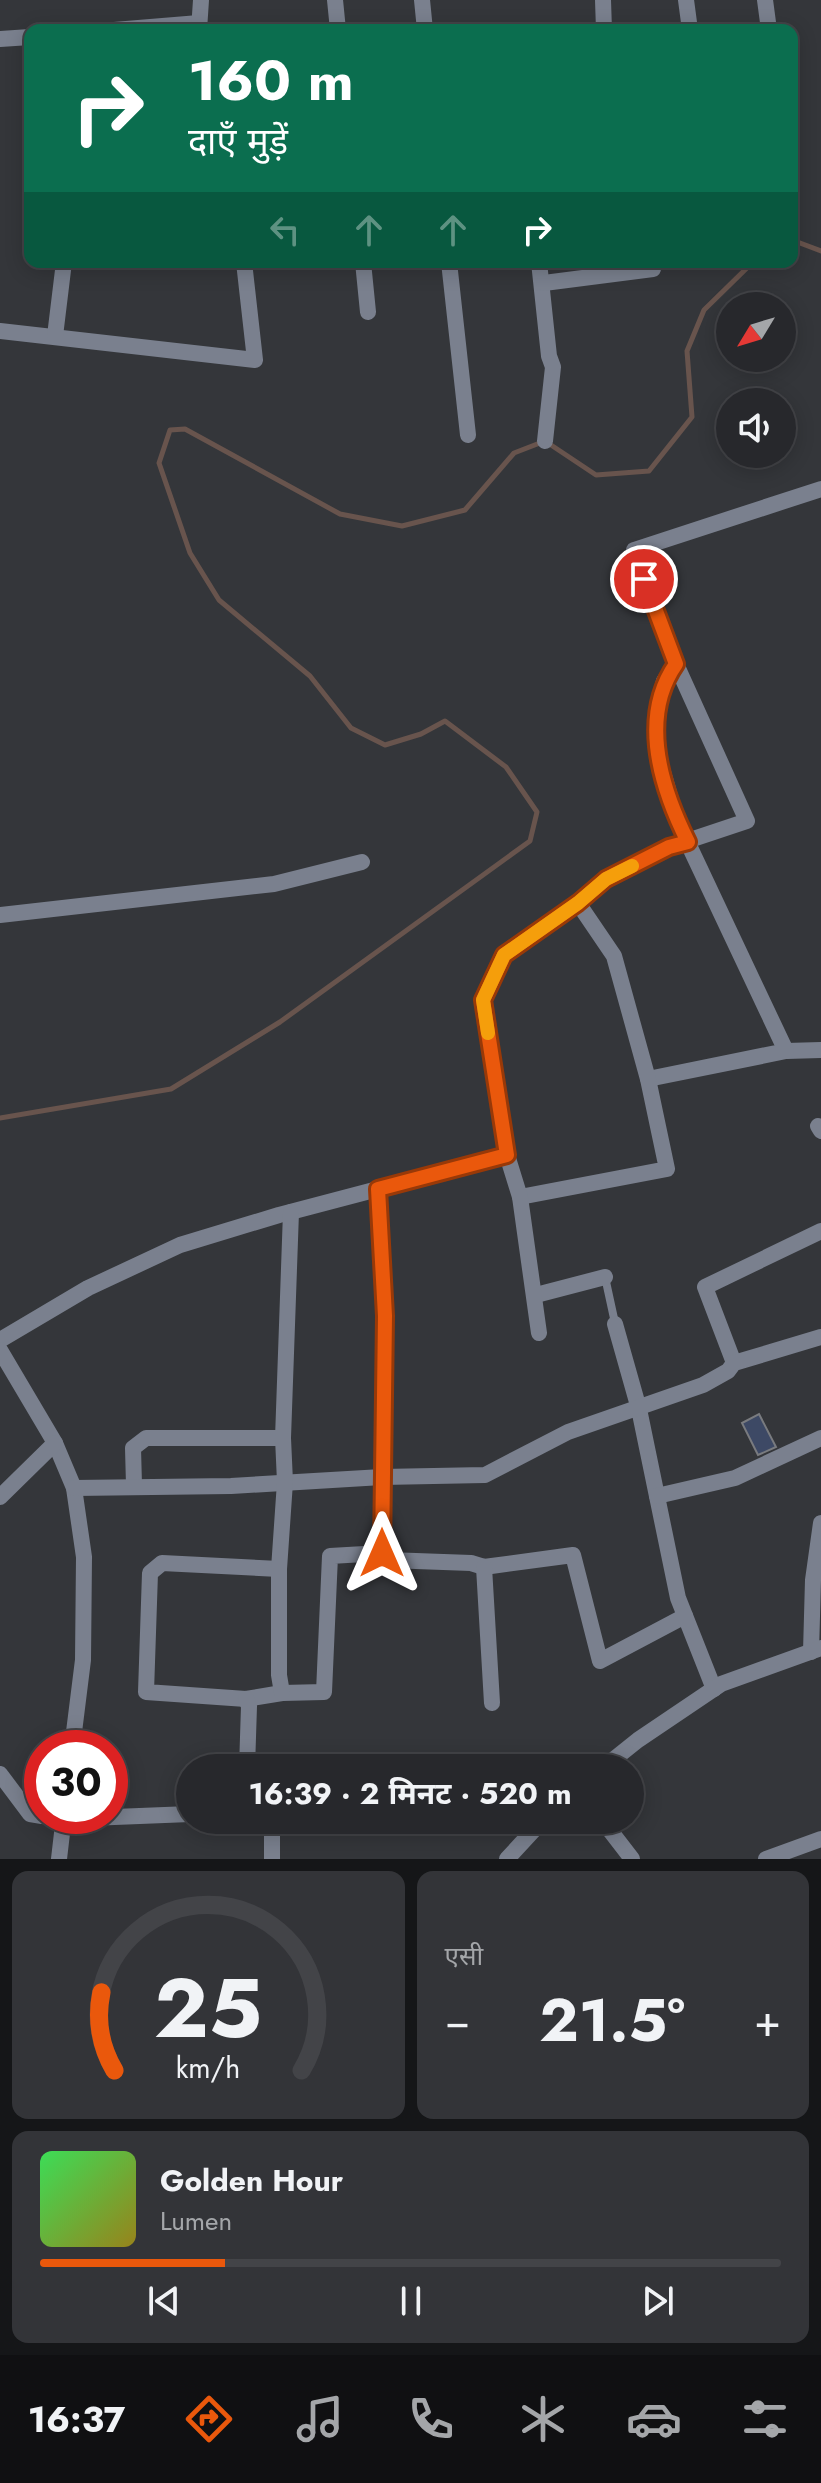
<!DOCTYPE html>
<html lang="hi">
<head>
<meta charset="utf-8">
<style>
	:root { --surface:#27282c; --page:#333438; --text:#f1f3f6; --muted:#a4a6a9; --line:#434448; --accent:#ea580c }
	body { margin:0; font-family:Jost,"Noto Sans Devanagari",sans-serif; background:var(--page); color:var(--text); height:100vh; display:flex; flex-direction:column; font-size:30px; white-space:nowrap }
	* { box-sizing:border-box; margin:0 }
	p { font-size:26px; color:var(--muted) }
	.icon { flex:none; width:44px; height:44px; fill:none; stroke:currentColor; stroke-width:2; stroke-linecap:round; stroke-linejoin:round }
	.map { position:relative; height:1859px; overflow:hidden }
	.drawer { display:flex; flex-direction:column; gap:12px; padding:12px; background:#151618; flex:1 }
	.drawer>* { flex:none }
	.hud { position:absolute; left:24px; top:24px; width:774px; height:244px; border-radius:16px; box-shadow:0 4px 20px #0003,0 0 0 2px var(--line); background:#0b6e4f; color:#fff; overflow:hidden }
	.needle { width:52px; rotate:232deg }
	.buttons { position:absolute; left:716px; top:292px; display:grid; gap:16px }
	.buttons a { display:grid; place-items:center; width:80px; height:80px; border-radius:50%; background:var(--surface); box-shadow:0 4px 20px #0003,0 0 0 2px var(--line); font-size:40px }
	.speed { position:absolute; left:24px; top:1730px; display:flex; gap:16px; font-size:40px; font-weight:700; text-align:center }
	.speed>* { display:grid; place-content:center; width:104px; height:104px; border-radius:50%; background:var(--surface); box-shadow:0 4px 20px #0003,0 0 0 2px var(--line); line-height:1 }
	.speed .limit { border:12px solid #d22; background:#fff; color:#111 }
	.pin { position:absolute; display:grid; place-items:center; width:68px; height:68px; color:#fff; margin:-34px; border:4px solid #fff; border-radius:50%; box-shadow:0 2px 8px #0007 }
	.me { position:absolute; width:88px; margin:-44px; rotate:0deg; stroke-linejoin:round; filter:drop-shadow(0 0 6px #0008) }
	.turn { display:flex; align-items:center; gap:28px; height:168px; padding:0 32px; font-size:36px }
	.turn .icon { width:104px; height:104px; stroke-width:2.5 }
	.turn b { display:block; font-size:56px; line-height:68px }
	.lanes { display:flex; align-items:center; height:76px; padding:0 32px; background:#0003; justify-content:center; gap:40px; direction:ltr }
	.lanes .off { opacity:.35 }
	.big { font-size:60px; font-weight:700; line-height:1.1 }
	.drawer .widget { flex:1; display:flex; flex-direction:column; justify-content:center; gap:12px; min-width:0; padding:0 28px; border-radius:16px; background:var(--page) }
	.drawer .dial { align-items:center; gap:0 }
	.dial svg { height:208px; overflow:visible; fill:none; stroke:var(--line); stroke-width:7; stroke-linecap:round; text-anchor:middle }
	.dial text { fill:var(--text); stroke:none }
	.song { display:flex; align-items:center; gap:24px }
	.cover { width:96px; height:96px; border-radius:12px; background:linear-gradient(135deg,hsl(130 70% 55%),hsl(50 70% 35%)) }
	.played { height:8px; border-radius:4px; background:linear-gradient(90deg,var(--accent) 25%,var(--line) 25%) }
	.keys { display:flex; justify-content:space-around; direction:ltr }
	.heat { display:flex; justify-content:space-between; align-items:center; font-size:44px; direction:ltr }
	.drawer .tiles { flex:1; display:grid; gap:12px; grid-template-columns:1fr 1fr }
	.widget:last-child { grid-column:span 2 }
	.trip { position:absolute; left:176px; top:1754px; width:468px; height:80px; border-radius:40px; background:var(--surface); box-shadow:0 4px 20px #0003,0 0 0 2px var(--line); font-weight:700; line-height:80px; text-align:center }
	.dock { display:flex; height:128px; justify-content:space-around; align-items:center; background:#101012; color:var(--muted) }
	.dock .icon { width:56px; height:56px }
	.dock .on { color:var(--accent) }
	.dock b { font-size:36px; color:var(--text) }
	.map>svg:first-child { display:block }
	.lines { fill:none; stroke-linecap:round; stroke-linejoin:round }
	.stream { stroke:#68544d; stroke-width:5 }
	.building { fill:#3d4965; stroke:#797b7f; stroke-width:2 }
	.lane { stroke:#7a808e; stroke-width:8 }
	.street { stroke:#7a808e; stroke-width:16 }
	.route-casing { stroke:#983908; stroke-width:20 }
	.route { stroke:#ea580c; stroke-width:14 }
	.slow { stroke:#f59e0b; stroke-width:14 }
</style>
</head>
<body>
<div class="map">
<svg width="821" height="1859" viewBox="0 0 821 1859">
	<rect width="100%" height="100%" fill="#34363a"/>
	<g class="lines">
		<g class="stream">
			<path d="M792 240 821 251"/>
			<path d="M0 1118 171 1089 280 1022 530 841 537 812 506 767 445 721 421 734 385 745 351 728 310 676 219 600 190 553 159 463 170 430 185 429 340 514 402 526 465 510 514 453 545 441 596 475 649 471 692 417 687 351 704 310 753 262"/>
		</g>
	</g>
	<path class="building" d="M759 1414 776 1447 758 1455 742 1423Z"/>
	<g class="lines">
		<path class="lane" d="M605 1277 615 1323"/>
		<g class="street">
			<path d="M335 0 338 30"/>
			<path d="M422 0 425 30"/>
			<path d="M603 0 604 30"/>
			<path d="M686 0 690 30"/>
			<path d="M765 0 769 30"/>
			<path d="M114 30 199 23"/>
			<path d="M199 30 201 0"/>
			<path d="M0 39 30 37"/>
			<path d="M363 262 368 312"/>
			<path d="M449 262 468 435"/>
			<path d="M539 262 549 356 553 367 545 441"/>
			<path d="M544 283 653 269"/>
			<path d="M0 331 255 360 244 262"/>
			<path d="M55 336 64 262"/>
			<path d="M0 915 274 884 362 862"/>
			<path d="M786 1051 821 1050"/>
			<path d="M648 1079 786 1051 677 820 658 755 656 711 664 681 676 664"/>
			<path d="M818 1126 821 1131"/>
			<path d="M378 1189 385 1316 382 1553 388 1560 471 1563 484 1567 573 1555 600 1661 685 1616"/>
			<path d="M520 1197 667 1169 648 1079 614 956 578 903"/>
			<path d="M536 1295 605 1277"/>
			<path d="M615 1324 639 1409 678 1598 714 1689"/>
			<path d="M539 1333 520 1197 507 1155 483 1000 504 955 578 903 606 879 669 847 747 821 676 664 634 550 821 489"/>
			<path d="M0 1340 88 1288 180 1245 279 1215 507 1155"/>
			<path d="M0 1350 55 1443 74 1488 84 1557 83 1660 72 1748"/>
			<path d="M734 1363 705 1287 821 1231"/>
			<path d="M134 1485 133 1448 146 1438H283"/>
			<path d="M74 1488 231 1486 382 1477 485 1475 568 1432 703 1385 728 1371 734 1363 821 1337"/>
			<path d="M657 1496 735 1478 821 1438"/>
			<path d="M0 1497 55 1443"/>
			<path d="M484 1567 492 1703"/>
			<path d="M279 1569 162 1563 150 1573 146 1692 246 1699 282 1693 324 1692 330 1556 382 1553"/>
			<path d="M811 1652 813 1580 821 1523"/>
			<path d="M282 1693 279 1675V1569L285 1482 283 1438 291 1212"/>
			<path d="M246 1699 249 1706 247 1768"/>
			<path d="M603 1768 638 1740 721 1684 821 1648"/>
			<path d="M0 1774 30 1814 42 1816"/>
			<path d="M43 1816 64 1819 190 1814"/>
			<path d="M602 1820 632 1859"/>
			<path d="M59 1859 64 1816"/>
			<path d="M272 1859V1820"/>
			<path d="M507 1859 543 1820"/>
			<path d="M766 1859 821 1839"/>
		</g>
	</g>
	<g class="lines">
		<defs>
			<path id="route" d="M382 1553 385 1316 378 1189 507 1155 483 1000 504 955 578 903 606 879 669 847 688 842C661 788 639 717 676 664L644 579"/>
		</defs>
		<use href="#route" class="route-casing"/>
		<use href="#route" class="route"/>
		<path class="slow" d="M488 1033 483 1000 504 955 578 903 606 879 632 866"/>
	</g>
</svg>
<div class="buttons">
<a><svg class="needle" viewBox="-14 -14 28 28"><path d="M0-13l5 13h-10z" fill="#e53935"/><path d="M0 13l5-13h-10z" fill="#a4a6a9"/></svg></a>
<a><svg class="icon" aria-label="sound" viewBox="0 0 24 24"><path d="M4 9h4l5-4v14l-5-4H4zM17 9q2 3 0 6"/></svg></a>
</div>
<div class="speed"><div class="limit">30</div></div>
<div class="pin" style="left:644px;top:579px;background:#d93025"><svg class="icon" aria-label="arrive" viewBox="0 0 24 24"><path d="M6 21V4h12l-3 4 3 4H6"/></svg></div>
<svg class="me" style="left:382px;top:1553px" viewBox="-20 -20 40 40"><path d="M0-17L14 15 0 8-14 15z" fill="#ea580c" stroke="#fff" stroke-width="4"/></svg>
<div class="trip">16:39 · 2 मिनट · 520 m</div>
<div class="hud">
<div class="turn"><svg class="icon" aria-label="right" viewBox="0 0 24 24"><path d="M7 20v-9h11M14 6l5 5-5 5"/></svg><div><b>160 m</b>दाएँ मुड़ें</div></div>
<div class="lanes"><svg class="icon off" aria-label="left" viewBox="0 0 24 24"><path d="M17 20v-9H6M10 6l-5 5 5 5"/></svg><svg class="icon off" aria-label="ahead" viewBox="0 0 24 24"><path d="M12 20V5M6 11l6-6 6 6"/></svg><svg class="icon off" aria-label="ahead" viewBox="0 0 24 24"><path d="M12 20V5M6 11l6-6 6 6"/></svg><svg class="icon" aria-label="right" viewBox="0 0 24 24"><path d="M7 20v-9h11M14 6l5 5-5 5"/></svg></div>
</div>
</div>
<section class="drawer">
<div class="tiles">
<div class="widget dial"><svg viewBox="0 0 100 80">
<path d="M14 69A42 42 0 1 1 86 69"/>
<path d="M14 69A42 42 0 0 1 9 39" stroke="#ea580c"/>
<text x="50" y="56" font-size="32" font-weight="700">25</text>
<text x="50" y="72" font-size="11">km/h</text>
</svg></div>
<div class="widget"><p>एसी</p>
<div class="heat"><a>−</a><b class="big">21.5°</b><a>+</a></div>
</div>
<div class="widget">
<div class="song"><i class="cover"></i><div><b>Golden Hour</b><p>Lumen</p></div></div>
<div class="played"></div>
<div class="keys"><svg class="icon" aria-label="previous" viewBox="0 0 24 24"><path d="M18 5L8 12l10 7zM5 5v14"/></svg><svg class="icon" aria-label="pause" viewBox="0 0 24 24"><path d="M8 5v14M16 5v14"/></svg><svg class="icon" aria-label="next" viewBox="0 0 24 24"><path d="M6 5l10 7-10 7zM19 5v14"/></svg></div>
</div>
</div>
</section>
<nav class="dock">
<b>16:37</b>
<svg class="icon on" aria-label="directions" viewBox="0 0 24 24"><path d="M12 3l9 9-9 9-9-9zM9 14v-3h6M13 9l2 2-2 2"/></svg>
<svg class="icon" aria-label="music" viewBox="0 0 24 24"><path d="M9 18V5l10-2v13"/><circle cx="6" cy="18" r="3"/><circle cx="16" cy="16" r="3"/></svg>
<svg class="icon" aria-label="phone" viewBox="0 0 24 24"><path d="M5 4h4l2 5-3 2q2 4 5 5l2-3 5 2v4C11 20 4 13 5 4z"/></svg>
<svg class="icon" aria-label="climate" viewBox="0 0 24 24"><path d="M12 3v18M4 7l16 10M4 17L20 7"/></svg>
<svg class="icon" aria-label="car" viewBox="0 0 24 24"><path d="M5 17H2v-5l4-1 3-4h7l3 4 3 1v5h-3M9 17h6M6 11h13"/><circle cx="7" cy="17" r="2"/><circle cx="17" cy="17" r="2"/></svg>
<svg class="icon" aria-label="filters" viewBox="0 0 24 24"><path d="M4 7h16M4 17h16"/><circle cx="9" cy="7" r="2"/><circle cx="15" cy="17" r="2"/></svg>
</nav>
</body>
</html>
